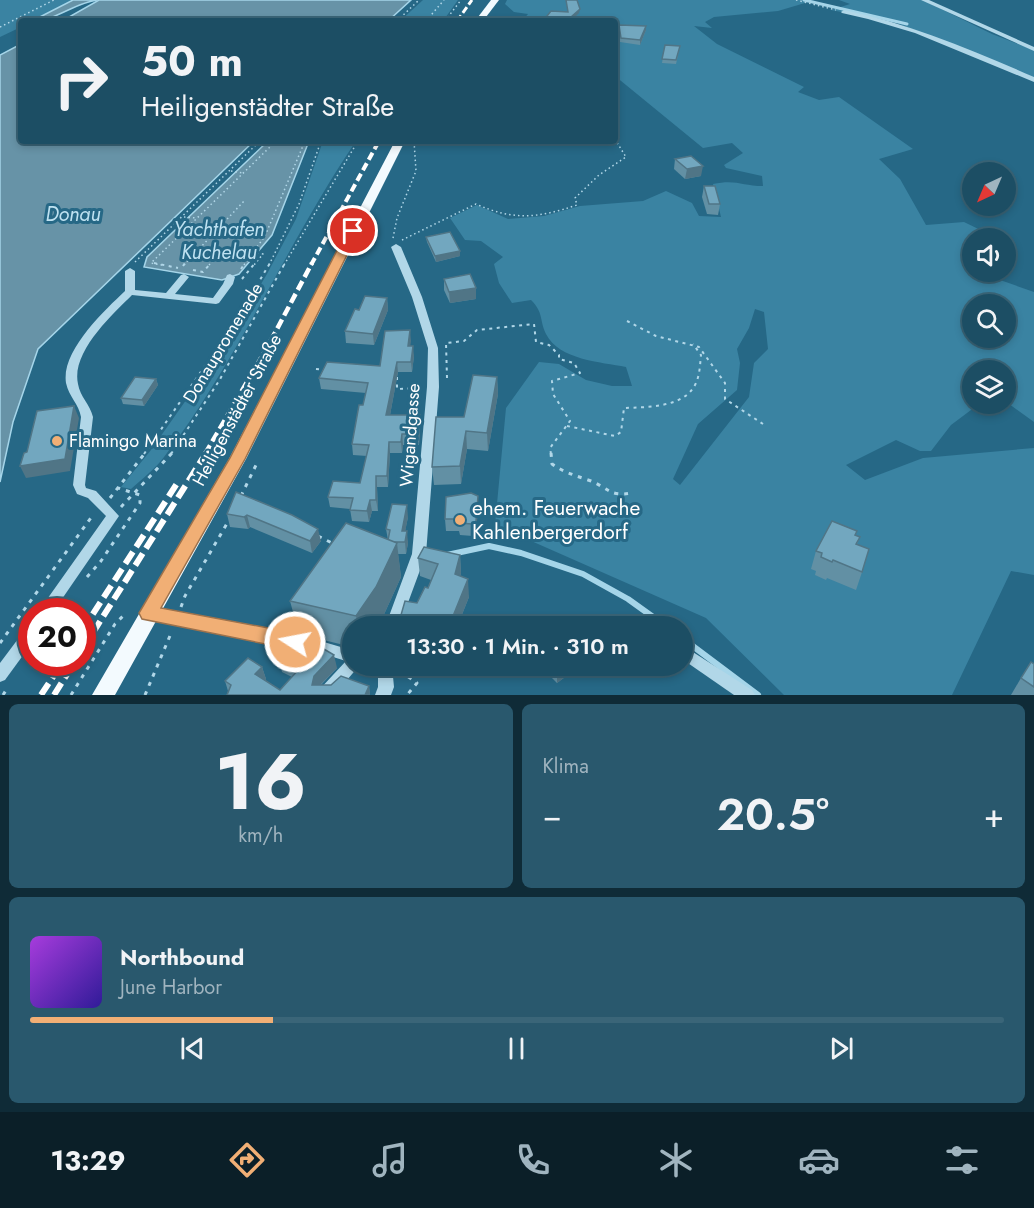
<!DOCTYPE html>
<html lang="de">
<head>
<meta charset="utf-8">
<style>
	:root { --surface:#1c4e64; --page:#29586d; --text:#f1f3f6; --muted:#a0b4bf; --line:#3a6578; --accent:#f1af75 }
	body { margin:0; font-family:Jost,sans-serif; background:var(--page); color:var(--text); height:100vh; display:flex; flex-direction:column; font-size:22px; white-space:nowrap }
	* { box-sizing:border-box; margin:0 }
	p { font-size:20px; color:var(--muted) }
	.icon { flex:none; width:33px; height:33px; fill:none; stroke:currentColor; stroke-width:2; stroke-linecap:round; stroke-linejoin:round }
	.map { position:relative; height:695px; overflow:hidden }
	.side { display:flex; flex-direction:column; gap:9px; padding:9px; background:#0f2b37; flex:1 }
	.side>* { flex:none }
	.top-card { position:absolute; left:18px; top:18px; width:600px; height:126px; border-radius:6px; box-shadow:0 3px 9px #0003,0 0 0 2px var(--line); background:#1c4e64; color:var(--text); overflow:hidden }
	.needle { width:39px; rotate:224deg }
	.buttons { position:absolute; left:962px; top:162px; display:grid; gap:12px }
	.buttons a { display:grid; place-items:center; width:54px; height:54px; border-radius:50%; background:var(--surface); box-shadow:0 3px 9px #0003,0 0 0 2px var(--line); font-size:30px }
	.speed { position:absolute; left:18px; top:598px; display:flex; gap:12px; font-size:30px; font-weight:700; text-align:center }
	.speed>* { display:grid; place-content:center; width:78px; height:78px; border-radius:50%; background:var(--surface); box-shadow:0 3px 9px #0003,0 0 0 2px var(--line); line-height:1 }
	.speed .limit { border:9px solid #d22; background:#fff; color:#111 }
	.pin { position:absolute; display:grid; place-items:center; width:51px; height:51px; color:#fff; margin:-26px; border:3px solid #fff; border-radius:50%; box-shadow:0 2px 6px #0007 }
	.me { position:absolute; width:66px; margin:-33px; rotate:281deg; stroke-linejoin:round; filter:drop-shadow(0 0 4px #0008) }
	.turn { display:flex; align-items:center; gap:21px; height:126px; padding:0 24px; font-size:27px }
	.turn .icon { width:78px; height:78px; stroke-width:2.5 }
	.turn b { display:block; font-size:42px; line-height:51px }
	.big { font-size:45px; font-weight:600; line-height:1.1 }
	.side .card { flex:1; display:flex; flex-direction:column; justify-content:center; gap:9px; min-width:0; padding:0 21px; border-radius:9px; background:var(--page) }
	.side .dial { align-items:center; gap:0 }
	.dial b { font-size:78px; line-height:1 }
	.song { display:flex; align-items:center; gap:18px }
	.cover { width:72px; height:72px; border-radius:9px; background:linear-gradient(135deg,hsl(280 70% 55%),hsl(250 70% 35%)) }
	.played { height:6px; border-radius:3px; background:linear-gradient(90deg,var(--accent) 25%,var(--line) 25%) }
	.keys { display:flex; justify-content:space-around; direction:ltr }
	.heat { display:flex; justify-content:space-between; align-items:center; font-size:33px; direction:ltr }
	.side .tiles { flex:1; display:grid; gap:9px; grid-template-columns:1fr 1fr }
	.card:last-child { grid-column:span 2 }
	.trip { position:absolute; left:342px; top:616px; width:351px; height:60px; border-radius:30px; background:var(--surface); box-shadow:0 3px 9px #0003,0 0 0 2px var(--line); font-weight:600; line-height:60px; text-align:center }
	.tabs { display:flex; height:96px; justify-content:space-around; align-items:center; background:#0b1f28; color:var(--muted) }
	.tabs .icon { width:42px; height:42px }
	.tabs .selected { color:var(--accent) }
	.tabs b { font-size:27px; color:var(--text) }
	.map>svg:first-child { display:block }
	.green { fill:#3a83a2; fill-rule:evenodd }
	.water { fill:#6793a7; stroke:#a5d5e9; stroke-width:1.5 }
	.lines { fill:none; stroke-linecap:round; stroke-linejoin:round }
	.stream-far1 { stroke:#a5d5e9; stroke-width:3 }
	.stream { stroke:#a5d5e9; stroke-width:6 }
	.path-far2 { stroke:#b1d7e8; stroke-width:1.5; stroke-dasharray:1.5 3; stroke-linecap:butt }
	.path-far1 { stroke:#b1d7e8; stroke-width:2; stroke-dasharray:3 4.5; stroke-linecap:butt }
	.path { stroke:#b1d7e8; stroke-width:3; stroke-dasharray:4 6; stroke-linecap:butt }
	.minor { fill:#b1d7e8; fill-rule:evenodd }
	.major { fill:#f3fafe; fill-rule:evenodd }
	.rail-far3 { stroke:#fff; stroke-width:3; stroke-dasharray:7 3; stroke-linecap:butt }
	.rail-far2 { stroke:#fff; stroke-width:4; stroke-dasharray:8 4; stroke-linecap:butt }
	.rail-far1 { stroke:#fff; stroke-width:4.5; stroke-dasharray:10 4.5; stroke-linecap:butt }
	.rail { stroke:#fff; stroke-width:6; stroke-dasharray:14 6; stroke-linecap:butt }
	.wall { fill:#6290a4 }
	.shaded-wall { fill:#507586 }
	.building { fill:#72a7bf; stroke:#507586; stroke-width:1.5 }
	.route { fill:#f1af75; stroke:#9d724c; stroke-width:1.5 }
	.poi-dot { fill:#f1af75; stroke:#266886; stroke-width:2 }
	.labels { text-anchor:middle; stroke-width:6; stroke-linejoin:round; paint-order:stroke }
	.street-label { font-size:18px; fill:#fff; stroke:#266886 }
	.poi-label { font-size:18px; fill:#fff; stroke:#266886; text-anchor:start }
	.water-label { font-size:20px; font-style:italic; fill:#bfe2f1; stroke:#266886 }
	.near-poi-label { font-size:21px; fill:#fff; stroke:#266886; text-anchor:start }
</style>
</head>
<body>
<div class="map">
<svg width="1034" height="695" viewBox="0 0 1034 695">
	<rect width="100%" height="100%" fill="#266886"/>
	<g class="green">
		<path d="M0 0H73L32 21H21V27L0 37Z"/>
		<path d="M423 0H458L443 21H400Z"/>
		<path d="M507 0H815L778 11 714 17 705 22 712 28 694 26 717 44 804 87 798 92 819 100 839 97 913 149 879 159 900 179 926 225 964 222 997 238H972V272H982L980 273 1034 292V422L1005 401V370H972V404H979L951 425 931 451H920L896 440 846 465 865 480 923 458 1034 448V575L1011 571 952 695H784L706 618 495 525 506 408 539 362 559 364 586 380 612 386H632L626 367C601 362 559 360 546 334 539 319 544 313 531 300L512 303 499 283 494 264 503 257 481 241 465 240 450 218 477 205 508 219 544 216 580 206 643 201 666 191 692 203 699 216 721 217 713 184C736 179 742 186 763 186L762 176 726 168 724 165 743 153 732 143 703 148 615 76V21H522L528 14 514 12 505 4ZM972 304H1005V338H972ZM755 309 764 312 768 349 754 363 749 397 680 485 673 479 698 424 737 390 740 363 737 349 749 328Z"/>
		<path d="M839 0H923L992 34 1034 50V80L897 23 831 10 850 4Z"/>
		<path d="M323 141H356C287 243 239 359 164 457 155 469 142 479 131 489L121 487 151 450 224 346 267 274 296 219Z"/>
	</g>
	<g class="water">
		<path d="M73 0H97C74 3 56 21 32 21Z"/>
		<path d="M99 0H411L388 21H62Z"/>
		<path d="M21 44V141H254L38 349 13 422 0 482V55Z"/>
		<path d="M268 141H309L272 235 239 274 222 280 144 267 147 257Z"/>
	</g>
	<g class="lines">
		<path class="stream-far1" d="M804 0 907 24"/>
		<g class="stream">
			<path d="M447 555 489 546 521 553 583 574 628 599 667 627"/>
			<path d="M682 638 758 695"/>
		</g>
		<g class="path-far2">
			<path d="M796 0 836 10"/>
			<path d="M397 21 419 0"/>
			<path d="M426 21 444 0"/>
			<path d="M445 21 461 0"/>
			<path d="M0 27 54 0"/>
			<path d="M231 171 243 173"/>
			<path d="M184 217 196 218"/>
			<path d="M393 238 397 218 416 171 414 141"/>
			<path d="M402 240 476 204C514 221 538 218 577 205L575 198 599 175 626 157 616 141"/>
			<path d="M253 252 263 254 254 265"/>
			<path d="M135 262 260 141"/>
			<path d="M162 265 151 263 273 144"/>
			<path d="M184 265 245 200"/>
			<path d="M209 265 218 255"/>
			<path d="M244 265 265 236 305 141"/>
			<path d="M269 265 299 204 321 141"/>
			<path d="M284 265 358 141"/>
		</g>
		<g class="path-far1">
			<path d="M154 263 178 268"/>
			<path d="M183 266 185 263"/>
			<path d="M241 269 245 263"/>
			<path d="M193 270 203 272 211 263"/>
			<path d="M242 279 255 263"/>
			<path d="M627 321 656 336 699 347 725 383V399L763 424"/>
			<path d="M316 369 325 370"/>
			<path d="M397 377V389L421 388"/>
			<path d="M447 378 446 343 464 341 477 330 534 324 536 342 549 345 559 355V359L574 363 580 373 552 381 553 394 570 421 550 448 551 454"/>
			<path d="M567 426 615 436 621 432 624 408C647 407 685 408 696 383 700 374 700 364 701 355L693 344"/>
			<path d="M144 454 234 324 270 263"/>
			<path d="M171 454 219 381 285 263"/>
		</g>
		<g class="path">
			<path d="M551 453 552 464C565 473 577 476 591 481 608 488 610 497 631 493"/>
			<path d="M241 496 258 461"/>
			<path d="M110 498 145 453"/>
			<path d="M121 507 172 453"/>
			<path d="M318 536 334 544"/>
			<path d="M87 577 101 561 140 503V495L118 488"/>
			<path d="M181 607 185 596 229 520"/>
			<path d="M0 643 93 515"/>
			<path d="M400 671 417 683 407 695"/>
			<path d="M3 695 8 687"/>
			<path d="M71 695 115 624 123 616"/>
			<path d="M145 695 172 631"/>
		</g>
		<g class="minor">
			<path d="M921 0H929L1034 47V51Z"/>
			<path d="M844 10C911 24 972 50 1034 77V82L915 33 868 19 842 13 841 12Z"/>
			<path d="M396 244 401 247 422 297 438 348 439 387 426 554 399 627H385L412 554 427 387 428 348 412 297 391 247Z"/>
			<path d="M130 268 135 271V290L166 293 181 275 184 274 189 277 175 294 213 298 223 284 227 275 230 274 235 277 233 284 219 303 216 304 132 295C112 315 71 352 78 384 80 397 90 404 93 417L85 485 86 488 96 491 119 516 53 612H38L106 516 88 498 77 494 73 485 81 417C79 404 69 397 66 383 61 351 104 311 125 291V271Z"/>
			<path d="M149 607 317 640 351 650 352 666H359L334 695H316L319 690 346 661 317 652 149 619 144 617 142 613 144 609Z"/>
			<path d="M32 625V643L5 680 0 682V663L27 627Z"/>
			<path d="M682 645 752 690 755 695H734L682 659Z"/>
			<path d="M378 666H392L394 687 391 695H375L378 687Z"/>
		</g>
		<g class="major">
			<path d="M491 0H499L483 21H475Z"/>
			<path d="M395 141H405L246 459 115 695H92L229 459Z"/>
		</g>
		<path class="rail-far3" d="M457 21 472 0"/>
		<path class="rail-far2" d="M311 265 379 141"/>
		<path class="rail-far1" d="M205 454 268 346 312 263"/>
		<g class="rail">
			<path d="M82 631 178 482"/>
			<path d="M82 650 206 453"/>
			<path d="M41 695 62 663"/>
			<path d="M54 695 74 663"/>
		</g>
	</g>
	<g class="wall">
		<path d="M619 25 646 30 640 45 620 42Z"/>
		<path d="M665 45 680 46 676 64 662 63Z"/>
		<path d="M675 159 701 176 685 179 674 169Z"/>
		<path d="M704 186 720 204 718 215 707 214 702 197Z"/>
		<path d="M426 237 460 251V256L436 262 427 242Z"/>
		<path d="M444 279 476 299 450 303 444 290Z"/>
		<path d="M387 298 388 310 374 345 346 343 345 331 359 310Z"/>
		<path d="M410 330V346L414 356 412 372H398L390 415H420V426L419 445H403L402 453H390L388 487H377L378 511H372L369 522 352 521 350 509 330 507 328 497 360 483 367 456 353 455 352 444 366 393 321 389 319 378 380 366Z"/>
		<path d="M497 377 498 394 488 451 467 449 461 484 434 485 432 467 464 417Z"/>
		<path d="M156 379 158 385 144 406 123 404 121 398Z"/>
		<path d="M236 492 321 541 312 553 250 527 248 529 230 527 227 514Z"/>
		<path d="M478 508 476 533 473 536 460 535 459 531H446L445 519Z"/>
		<path d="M408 517 405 531 408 543 406 554H398L401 577 381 621 377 627H352V647L299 634 290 601 388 540 386 529Z"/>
		<path d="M855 535 860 537 857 544 862 572 856 590 827 578 826 580 815 575 816 571 811 569 816 551Z"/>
		<path d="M460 555 461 573 460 576 469 597 457 627H402L401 615 417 603 428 588 431 580 420 576 418 558Z"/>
		<path d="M279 660 337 668 321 685 369 686 370 695H227L228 691 225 681 262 667 266 679 265 680 280 690 292 677 282 672Z"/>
		<path d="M1034 664V695H1011L1021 678Z"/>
		<path d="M540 666H573V671L557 683Z"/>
	</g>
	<g class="shaded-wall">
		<path d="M580 9 579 13 571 21V17Z"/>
		<path d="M646 26V30L640 45V40Z"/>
		<path d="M703 166 701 176 685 179 687 169Z"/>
		<path d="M460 251V256L436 262 435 256Z"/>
		<path d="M476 288V299L450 303 449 292Z"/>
		<path d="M387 298 388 310 374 345 373 334Z"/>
		<path d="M410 330 411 341 409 356 408 346Z"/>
		<path d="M413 346 414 356 412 372 411 362Z"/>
		<path d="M397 362 398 372 388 426 386 415Z"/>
		<path d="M497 377 498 394 488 451 487 433Z"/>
		<path d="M156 379 158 385 144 406 142 400Z"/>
		<path d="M74 406 79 418 70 471 26 478 20 466Z"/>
		<path d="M420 415V426L419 445 418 434Z"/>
		<path d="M466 431 467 449 461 484 460 466Z"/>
		<path d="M402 434 403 445 402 453 401 442Z"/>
		<path d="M389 442 390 453 388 487 387 476Z"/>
		<path d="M376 476 377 487 378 511 376 500Z"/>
		<path d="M478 496V508L476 533 473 536 472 524Z"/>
		<path d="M370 500 372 511 369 522 367 511Z"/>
		<path d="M407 505 408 517 403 543 402 531Z"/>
		<path d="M247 515 250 527 248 529 244 517Z"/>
		<path d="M318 529 321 541 312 553 310 541Z"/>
		<path d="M407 531 408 543 406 554 405 542Z"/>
		<path d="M397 543 401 577 381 621 377 627H358L356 616Z"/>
		<path d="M460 555 461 573 456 592 455 574Z"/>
		<path d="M468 579 469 597 457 627H449Z"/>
		<path d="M334 655 337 668 317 688 312 685 314 676Z"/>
		<path d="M565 666H573V671L557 683V672Z"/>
		<path d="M262 667 266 679 259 686 255 674Z"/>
		<path d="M369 686 370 695H365Z"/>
	</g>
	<g class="building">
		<path d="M566 0H577L580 9 571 17 589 20 543 21 551 11 568 12Z"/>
		<path d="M619 25 646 26 640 40 621 38Z"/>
		<path d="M665 45 680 46 676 60 662 59Z"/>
		<path d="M691 156 703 166 687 169 675 159Z"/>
		<path d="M704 186H715L720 204H709Z"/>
		<path d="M450 232 460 251 435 256 426 237Z"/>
		<path d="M470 274 476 288 449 292 444 279Z"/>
		<path d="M365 296 387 298 373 334 345 331 355 309 359 310Z"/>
		<path d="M410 330 408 346H413L411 362H397L386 415H420L418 434H402L401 442H389L387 476H376V500H370L367 511 350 510 353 498 328 497 333 481 360 483 369 445 352 444 359 405H363L368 383 319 378 327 362 380 366 385 331Z"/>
		<path d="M473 375 497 377 487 433 466 431 460 466 432 467 436 417H464Z"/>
		<path d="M135 377 156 379 142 400 121 398Z"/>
		<path d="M74 406 65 459 20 466 24 453 27 452 37 411Z"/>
		<path d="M236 492 292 515 318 529 310 541 247 515 244 517 227 514Z"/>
		<path d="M471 493 478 496 476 521 472 524 459 523V519H445L446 497Z"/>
		<path d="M392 504 407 505 402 531H407L405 542H392L388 540 390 530 386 529Z"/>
		<path d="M832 521 857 531 855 535 860 537 856 544 869 549 862 572 833 560 832 562 821 557 822 553 816 551Z"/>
		<path d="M346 523 397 543 376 587 356 616 290 601Z"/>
		<path d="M424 547 460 555 455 574 468 579 449 626 401 615 405 601 417 603 425 587 428 588 438 564 418 558Z"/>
		<path d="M295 638 312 642 334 655 314 676 312 685H331L341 676 369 686 365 695H227L231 685 225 681 248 658 262 667 255 674 280 690 299 669 279 660Z"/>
		<path d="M1031 662 1034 664V687L1021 678Z"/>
		<path d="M552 666H565L557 672Z"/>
	</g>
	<path class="route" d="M353 227 359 231 245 459 161 608 295 633 302 636 304 642 302 647 295 650 142 619 139 613 142 608 230 458 347 231Z"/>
	<g class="poi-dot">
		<circle cx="57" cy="441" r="6"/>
		<circle cx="460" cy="520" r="6"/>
	</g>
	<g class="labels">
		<g class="street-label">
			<text transform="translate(223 343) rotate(-59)" y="6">Donaupromenade</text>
			<text transform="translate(237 410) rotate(-62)" y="6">Heiligenstädter Straße</text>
			<text transform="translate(410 435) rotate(-86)" y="6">Wigandgasse</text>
		</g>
		<g class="poi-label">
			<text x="69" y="447">Flamingo Marina</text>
		</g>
		<g class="water-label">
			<text x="73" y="221">Donau</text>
			<text x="219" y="236">Yachthafen<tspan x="219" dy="23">Kuchelau</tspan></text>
		</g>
		<g class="near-poi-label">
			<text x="472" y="515">ehem. Feuerwache<tspan x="472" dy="24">Kahlenbergerdorf</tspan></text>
		</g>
	</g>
</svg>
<div class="buttons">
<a><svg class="needle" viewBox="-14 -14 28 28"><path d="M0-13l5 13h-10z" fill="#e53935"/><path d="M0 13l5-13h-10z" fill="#a0b4bf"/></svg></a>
<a><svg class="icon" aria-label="sound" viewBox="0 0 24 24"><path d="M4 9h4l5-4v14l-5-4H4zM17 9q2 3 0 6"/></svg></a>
<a><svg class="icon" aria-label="search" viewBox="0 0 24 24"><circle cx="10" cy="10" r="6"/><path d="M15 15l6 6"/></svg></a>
<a><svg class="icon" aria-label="layers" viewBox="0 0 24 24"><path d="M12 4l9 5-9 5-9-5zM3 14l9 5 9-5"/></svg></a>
</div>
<div class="speed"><div class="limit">20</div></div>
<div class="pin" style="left:353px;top:231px;background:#d93025"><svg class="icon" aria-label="arrive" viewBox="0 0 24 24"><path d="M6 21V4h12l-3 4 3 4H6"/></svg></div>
<svg class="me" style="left:295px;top:642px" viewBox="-20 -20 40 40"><circle r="17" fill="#f1af75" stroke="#fff" stroke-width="3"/><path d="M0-11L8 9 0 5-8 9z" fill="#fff"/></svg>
<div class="trip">13:30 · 1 Min. · 310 m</div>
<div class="top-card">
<div class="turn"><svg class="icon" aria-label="right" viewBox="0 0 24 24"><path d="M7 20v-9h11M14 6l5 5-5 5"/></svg><div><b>50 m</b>Heiligenstädter Straße</div></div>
</div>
</div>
<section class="side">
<div class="tiles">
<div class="card dial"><b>16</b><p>km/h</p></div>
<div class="card"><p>Klima</p>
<div class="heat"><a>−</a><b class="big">20.5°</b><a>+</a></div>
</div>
<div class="card">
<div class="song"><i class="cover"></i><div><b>Northbound</b><p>June Harbor</p></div></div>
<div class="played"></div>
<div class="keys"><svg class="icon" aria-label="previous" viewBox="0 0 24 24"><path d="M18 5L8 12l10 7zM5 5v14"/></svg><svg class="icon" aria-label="pause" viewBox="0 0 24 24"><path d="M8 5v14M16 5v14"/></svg><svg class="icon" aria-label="next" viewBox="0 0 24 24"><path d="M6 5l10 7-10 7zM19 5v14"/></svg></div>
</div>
</div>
</section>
<nav class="tabs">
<b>13:29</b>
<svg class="icon selected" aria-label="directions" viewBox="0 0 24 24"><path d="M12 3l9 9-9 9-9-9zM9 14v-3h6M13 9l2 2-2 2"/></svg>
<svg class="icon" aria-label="music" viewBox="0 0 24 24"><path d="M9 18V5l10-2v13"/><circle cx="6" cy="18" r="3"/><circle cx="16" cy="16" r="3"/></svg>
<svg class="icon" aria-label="phone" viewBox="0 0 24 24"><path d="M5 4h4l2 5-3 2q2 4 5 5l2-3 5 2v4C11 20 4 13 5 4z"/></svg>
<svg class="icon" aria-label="climate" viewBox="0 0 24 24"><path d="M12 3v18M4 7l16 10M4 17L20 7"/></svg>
<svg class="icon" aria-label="car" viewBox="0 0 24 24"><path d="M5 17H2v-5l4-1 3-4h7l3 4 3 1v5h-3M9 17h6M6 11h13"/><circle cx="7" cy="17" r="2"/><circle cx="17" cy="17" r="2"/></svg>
<svg class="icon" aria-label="filters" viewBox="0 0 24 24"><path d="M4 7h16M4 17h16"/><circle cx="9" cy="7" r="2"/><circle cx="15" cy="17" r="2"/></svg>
</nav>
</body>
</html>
